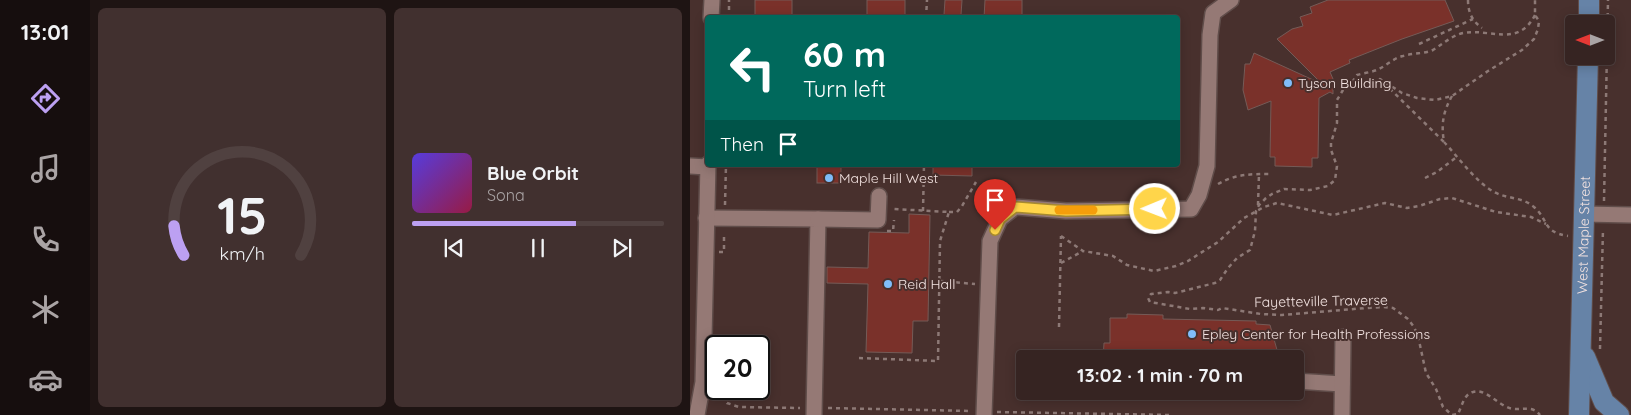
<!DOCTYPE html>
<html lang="en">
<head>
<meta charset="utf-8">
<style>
	:root { --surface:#362422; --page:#41302f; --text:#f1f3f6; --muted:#aaa4a5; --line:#504140; --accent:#bca0f2 }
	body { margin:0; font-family:Quicksand,sans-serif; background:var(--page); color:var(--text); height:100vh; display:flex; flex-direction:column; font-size:19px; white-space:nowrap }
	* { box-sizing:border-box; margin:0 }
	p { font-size:16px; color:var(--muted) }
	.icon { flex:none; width:28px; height:28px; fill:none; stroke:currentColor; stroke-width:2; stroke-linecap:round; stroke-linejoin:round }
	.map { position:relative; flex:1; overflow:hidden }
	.panel { display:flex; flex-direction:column; gap:8px; padding:8px; background:#1e1413; width:600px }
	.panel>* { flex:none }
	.top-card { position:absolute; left:15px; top:15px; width:475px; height:152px; border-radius:5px; box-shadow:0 2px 12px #0003,0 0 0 1px var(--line); background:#00695c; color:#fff; overflow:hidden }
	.needle { width:32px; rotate:270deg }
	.tools { position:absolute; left:875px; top:15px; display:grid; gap:10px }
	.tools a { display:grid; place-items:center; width:50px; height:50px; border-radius:5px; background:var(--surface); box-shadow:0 2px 12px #0003,0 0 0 1px var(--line); font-size:25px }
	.speed { position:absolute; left:15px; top:335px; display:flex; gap:10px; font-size:25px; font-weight:700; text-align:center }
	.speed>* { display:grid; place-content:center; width:65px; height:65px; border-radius:50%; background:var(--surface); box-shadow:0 2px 12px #0003,0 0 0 1px var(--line); line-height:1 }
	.speed .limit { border:2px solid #111; border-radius:8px; background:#fff; color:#111 }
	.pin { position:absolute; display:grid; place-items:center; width:42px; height:42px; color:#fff; margin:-51px -21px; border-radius:50% 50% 50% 0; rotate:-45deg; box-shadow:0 0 5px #0007 }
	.pin .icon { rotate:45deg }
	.me { position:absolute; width:55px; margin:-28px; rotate:269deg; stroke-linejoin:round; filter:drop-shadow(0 0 4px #0008) }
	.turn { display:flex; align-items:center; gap:18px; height:105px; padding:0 15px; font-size:22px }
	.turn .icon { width:65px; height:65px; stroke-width:2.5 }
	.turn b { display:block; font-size:35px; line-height:42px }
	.then { display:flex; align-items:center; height:48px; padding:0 15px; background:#0003; gap:10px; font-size:19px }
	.panel .card { flex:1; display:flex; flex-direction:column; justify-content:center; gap:8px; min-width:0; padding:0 18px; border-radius:8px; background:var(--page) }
	.panel .dial { align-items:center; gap:0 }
	.dial svg { height:130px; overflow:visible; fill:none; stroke:var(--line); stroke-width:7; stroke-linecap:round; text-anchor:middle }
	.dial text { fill:var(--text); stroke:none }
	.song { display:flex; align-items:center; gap:15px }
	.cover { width:60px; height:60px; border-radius:8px; background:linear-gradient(135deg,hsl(250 70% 55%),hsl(340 70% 35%)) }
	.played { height:5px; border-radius:2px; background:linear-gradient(90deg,var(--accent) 65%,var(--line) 65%) }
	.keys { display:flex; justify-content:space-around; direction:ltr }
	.panel .tiles { flex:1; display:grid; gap:8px; grid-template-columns:repeat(2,1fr) }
	.trip { position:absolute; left:326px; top:350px; width:288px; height:50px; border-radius:5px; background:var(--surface); box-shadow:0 2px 12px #0003,0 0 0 1px var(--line); font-weight:800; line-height:50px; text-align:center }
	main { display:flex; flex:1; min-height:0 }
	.tab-bar { display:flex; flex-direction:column; width:90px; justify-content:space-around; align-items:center; background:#160e0e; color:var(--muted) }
	.tab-bar .icon { width:35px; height:35px }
	.tab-bar .active { color:var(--accent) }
	.tab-bar b { font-size:22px; color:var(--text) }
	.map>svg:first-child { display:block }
	.building { fill:#7a312a; stroke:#755b57 }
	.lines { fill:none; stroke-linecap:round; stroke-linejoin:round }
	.minor-casing { stroke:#604d4a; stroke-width:18 }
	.major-casing { stroke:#604d4a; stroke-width:22 }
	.path { stroke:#8d7976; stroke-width:2.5; stroke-dasharray:4 4; stroke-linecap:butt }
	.minor { stroke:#957975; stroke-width:15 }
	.major { stroke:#6683a7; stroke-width:20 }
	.route-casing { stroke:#a68a30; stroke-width:12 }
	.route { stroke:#ffd54a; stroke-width:9 }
	.slow { stroke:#f59e0b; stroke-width:9 }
	.poi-dot { fill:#80bdfa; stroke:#48302d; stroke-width:2 }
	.labels { text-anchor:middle; stroke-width:4; stroke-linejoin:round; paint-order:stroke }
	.poi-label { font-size:14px; fill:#f3e3e1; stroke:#48302d; text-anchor:start }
	.street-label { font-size:14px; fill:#f3e3e1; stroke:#48302d }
</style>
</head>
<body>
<main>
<nav class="tab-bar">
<b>13:01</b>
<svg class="icon active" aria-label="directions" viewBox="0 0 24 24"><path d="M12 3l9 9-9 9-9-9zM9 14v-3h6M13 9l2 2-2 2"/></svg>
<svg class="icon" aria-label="music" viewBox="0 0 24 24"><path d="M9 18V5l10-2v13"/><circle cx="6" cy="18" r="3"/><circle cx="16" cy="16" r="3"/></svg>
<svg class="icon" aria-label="phone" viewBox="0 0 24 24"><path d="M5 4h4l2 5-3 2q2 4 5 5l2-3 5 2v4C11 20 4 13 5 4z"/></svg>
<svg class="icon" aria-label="climate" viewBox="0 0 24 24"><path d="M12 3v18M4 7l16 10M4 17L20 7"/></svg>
<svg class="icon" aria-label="car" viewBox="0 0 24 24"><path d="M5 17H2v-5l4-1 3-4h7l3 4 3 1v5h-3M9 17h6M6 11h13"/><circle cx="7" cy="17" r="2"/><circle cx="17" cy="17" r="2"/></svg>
</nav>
<section class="panel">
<div class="tiles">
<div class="card dial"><svg viewBox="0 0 100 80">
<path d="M14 69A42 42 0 1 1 86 69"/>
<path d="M14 69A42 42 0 0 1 8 51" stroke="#bca0f2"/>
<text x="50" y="56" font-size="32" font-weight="700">15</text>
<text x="50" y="72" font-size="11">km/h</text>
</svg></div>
<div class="card">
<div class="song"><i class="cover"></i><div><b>Blue Orbit</b><p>Sona</p></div></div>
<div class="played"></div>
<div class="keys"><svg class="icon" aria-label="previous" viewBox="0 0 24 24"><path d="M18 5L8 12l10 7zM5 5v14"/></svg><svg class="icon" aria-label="pause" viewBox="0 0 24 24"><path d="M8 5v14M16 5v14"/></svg><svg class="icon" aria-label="next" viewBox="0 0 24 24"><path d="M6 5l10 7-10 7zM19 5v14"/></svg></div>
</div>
</div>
</section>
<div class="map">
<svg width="941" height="415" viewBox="0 0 941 415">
	<rect width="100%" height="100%" fill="#48302d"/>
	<g class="building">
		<rect x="65" y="0" width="37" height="18"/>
		<rect x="177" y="0" width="38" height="18"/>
		<path d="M255 0H272L271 15H254Z"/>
		<path d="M295 0H332V18H294Z"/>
		<path d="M638 0H755L764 21 712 39 659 60 660 63 640 72 643 79V94L640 92 629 98 628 158H622V167L585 166V157H580L581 101 558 110 553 90 555 64H560L564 53 632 84 587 39 602 29 613 26 610 17 622 13 620 7Z"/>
		<rect x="127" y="165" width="24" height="18"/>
		<path d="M243 165H282V176L243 175Z"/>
		<path d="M219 214 240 215 238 321H223L222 353 176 352 178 284 137 283V267L178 268 179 232 219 233Z"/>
		<path d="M437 314 473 315V319L566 321V324L580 325 589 357H587L588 359H413L414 343H420V318H437Z"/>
	</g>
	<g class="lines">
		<defs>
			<g id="minor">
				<path d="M21 18 22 0"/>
				<path d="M0 166 17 167"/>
				<path d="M894 214 941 215"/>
				<path d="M16 218 128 219 124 415"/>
				<path d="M128 219 188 220 189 196"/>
				<path d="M605 381 652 384"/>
				<path d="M7 415 13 382 18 164"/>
				<path d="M294 415 300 241 310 219 325 207 376 211 501 209 509 195 517 166 520 35 523 13 541 0"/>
				<path d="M652 415 653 337"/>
			</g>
			<g id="major">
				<path d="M899 24V0"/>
				<path d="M895 357 914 402 929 415"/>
				<path id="s1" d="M889 415 898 56"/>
			</g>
		</defs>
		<use href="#minor" class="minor-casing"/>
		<use href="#major" class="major-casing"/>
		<g class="path">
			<path d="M778 0C778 12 782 21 792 28"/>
			<path d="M845 15C828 48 800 28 773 33 761 36 753 44 743 50 734 54 722 53 713 56 704 58 697 65 689 69 683 72 674 73 667 75L660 85 653 90 647 100V123L641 143V150L647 166 645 180 638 186 620 190 594 189 582 194 576 198 569 205 566 211 565 231 560 250 547 258 538 268 530 280 525 283 485 293 478 292 461 294 458 298 460 302 500 309 513 308 528 310 532 308 571 314 592 315 676 308 694 307 703 308 718 319 724 327 728 336 736 373 746 389 753 407 762 415 768 414C772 406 774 394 783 392 794 388 807 403 817 407 829 413 841 403 850 415"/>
			<path d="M39 18V0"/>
			<path d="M236 18 237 0"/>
			<path d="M729 44 783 19"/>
			<path d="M881 51V27"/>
			<path d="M762 96C753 112 751 124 754 142L690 79 712 93 727 98 745 100 762 96 798 71 832 50 844 39 848 29 849 21 845 15V0"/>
			<path d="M754 142C768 157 787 183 804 192 817 199 833 197 844 207 859 220 852 232 878 236"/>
			<path d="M735 178 747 172 768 156"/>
			<path d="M528 184C545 174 561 174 580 174"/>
			<path d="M914 201 918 0"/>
			<path d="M35 205 36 165"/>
			<path d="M568 205 569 174"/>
			<path d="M233 211 234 165"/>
			<path d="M259 212H267L272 206 286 182"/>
			<path d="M197 231H203L204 220"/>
			<path d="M371 236 393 251 423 256 437 265 464 271 486 266 498 261 528 242 554 218 574 207 587 203 643 215 695 203 717 208 729 206 750 199 762 198 806 212 841 217 856 224"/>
			<path d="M29 252H34V233"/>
			<path d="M371 263 393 251"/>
			<path d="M250 281 285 284"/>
			<path d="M369 327 371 236"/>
			<path d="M910 349 913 229"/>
			<path d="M169 358 248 361 250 241 259 212 204 209V212"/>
			<path d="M25 392 37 403 49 407 110 408"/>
			<path d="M138 408 280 411"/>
			<path d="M307 412 481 415"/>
		</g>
		<use href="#minor" class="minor"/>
		<use href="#major" class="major"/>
	</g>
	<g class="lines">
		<defs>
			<path id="route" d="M305 230 310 219 325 207 376 211 465 209"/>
		</defs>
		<use href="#route" class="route-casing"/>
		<use href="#route" class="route"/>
		<path class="slow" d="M369 210H403"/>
	</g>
	<g class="poi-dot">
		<circle cx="598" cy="83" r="5"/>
		<circle cx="139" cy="178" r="5"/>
		<circle cx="198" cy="284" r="5"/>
		<circle cx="502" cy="334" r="5"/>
	</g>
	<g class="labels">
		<g class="poi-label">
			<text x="608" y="88">Tyson Building</text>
			<text x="149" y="183">Maple Hill West</text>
			<text x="208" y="289">Reid Hall</text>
			<text x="512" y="339">Epley Center for Health Professions</text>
		</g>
		<g class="street-label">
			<text dy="5" stroke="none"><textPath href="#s1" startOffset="180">West Maple Street</textPath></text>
			<text transform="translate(631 301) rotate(-1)" y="5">Fayetteville Traverse</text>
		</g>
	</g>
</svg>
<div class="tools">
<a><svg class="needle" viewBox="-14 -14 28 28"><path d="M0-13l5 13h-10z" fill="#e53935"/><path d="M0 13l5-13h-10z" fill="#aaa4a5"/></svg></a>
</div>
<div class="speed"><div class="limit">20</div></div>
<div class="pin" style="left:305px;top:230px;background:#d93025"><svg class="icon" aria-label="arrive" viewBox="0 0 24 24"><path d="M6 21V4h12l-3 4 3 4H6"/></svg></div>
<svg class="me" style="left:465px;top:209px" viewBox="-20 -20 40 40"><circle r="17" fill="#ffd54a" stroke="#fff" stroke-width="3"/><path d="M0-11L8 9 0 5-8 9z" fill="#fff"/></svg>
<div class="trip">13:02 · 1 min · 70 m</div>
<div class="top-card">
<div class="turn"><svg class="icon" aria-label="left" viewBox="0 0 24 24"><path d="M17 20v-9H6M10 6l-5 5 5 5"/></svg><div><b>60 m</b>Turn left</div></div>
<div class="then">Then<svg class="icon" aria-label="arrive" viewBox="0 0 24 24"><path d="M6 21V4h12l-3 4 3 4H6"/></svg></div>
</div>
</div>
</main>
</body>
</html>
